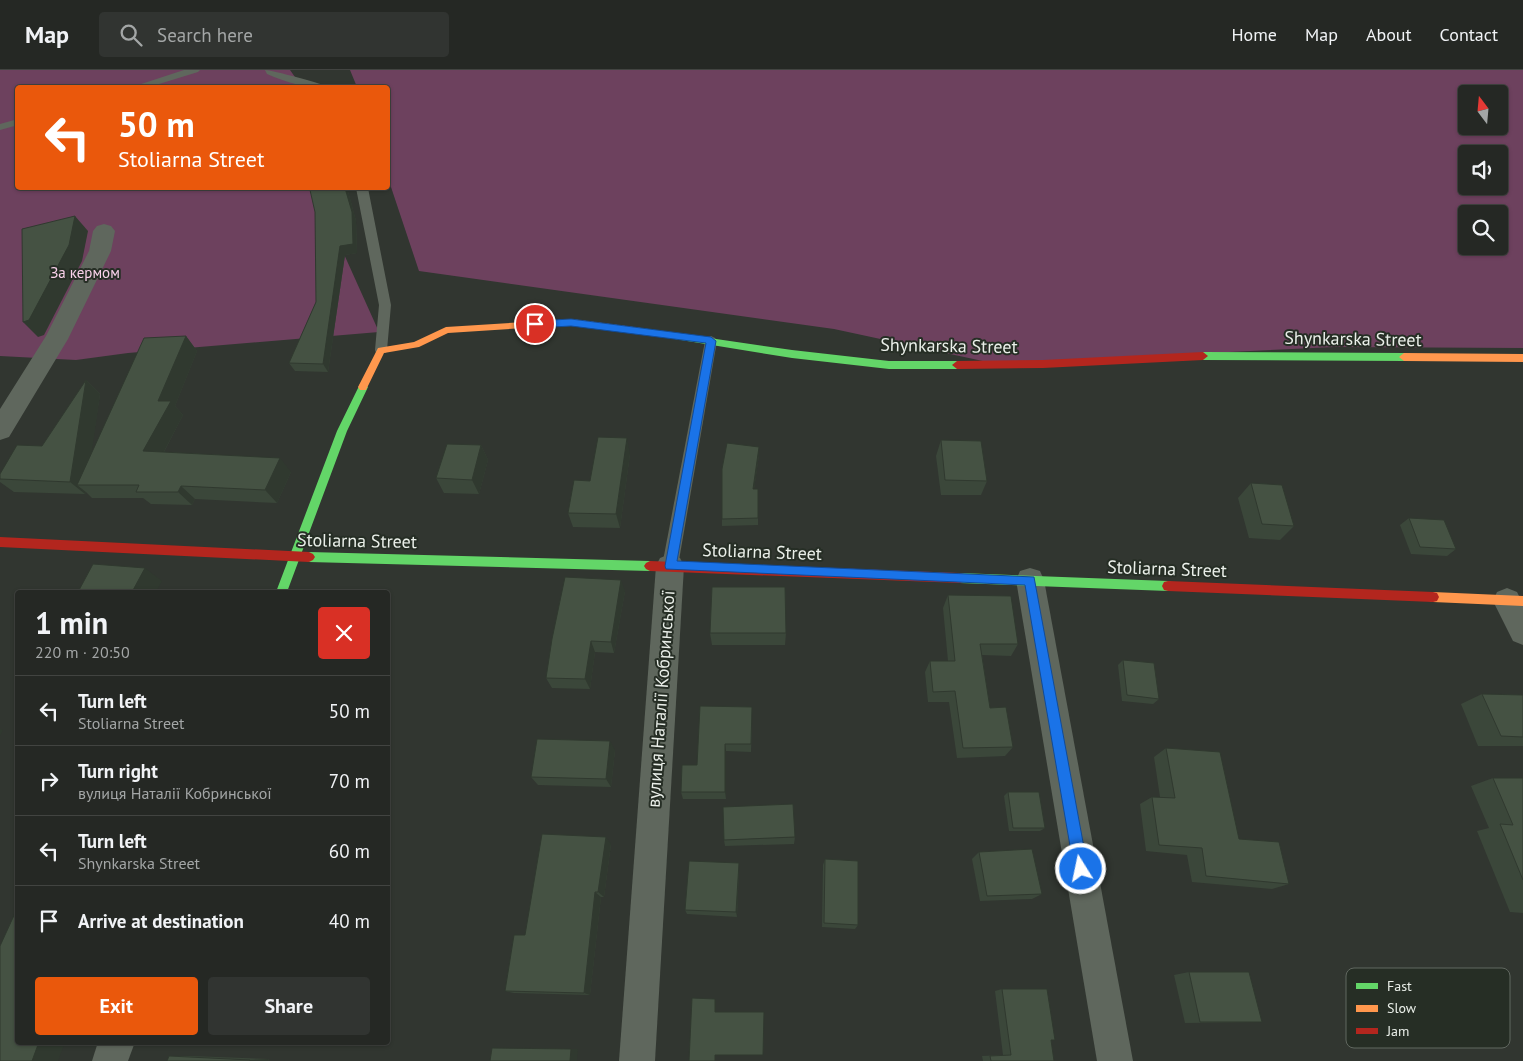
<!DOCTYPE html>
<meta charset="utf-8">
<style>
body{margin:0;font-family:"PT Sans",sans-serif;background:#313431;color:#f1f3f6;height:100vh;display:flex;flex-direction:column;font-size:19px;white-space:nowrap}
*{box-sizing:border-box;margin:0}
p{font-size:16px;color:#a3a6a6}
.icon{flex:none;width:28px;height:28px;fill:none;stroke:currentColor;stroke-width:2;stroke-linecap:round;stroke-linejoin:round}
.map{position:relative;flex:1;overflow:hidden}
.side{position:absolute;left:15px;top:520px;width:375px;height:455px;display:flex;flex-direction:column;background:#252824;border-radius:5px;box-shadow:0 1px 4px #0004,0 0 0 1px #424441}
.side>*{flex:none}
.top-card{position:absolute;left:15px;top:15px;width:375px;height:105px;border-radius:5px;box-shadow:0 1px 4px #0004,0 0 0 1px #424441;background:#ea580c;color:#fff;overflow:hidden}
.needle{width:32px;rotate:344deg}
.tools{position:absolute;left:1458px;top:15px;display:grid;gap:10px}
.tools a{display:grid;place-items:center;width:50px;height:50px;border-radius:5px;background:#252824;box-shadow:0 1px 4px #0004,0 0 0 1px #424441;font-size:25px}
.pin{position:absolute;display:grid;place-items:center;width:42px;height:42px;color:#fff;margin:-21px;border:2px solid #fff;border-radius:50%;box-shadow:0 1px 5px #0007}
.me{position:absolute;width:55px;margin:-28px;rotate:350deg;stroke-linejoin:round;filter:drop-shadow(0 0 4px #0008)}
.turn{display:flex;align-items:center;gap:18px;height:105px;padding:0 20px;font-size:22px}
.turn .icon{width:65px;height:65px;stroke-width:2.5}
.turn b{display:block;font-size:35px;line-height:42px}
.round{display:grid;place-items:center;flex:none;width:52px;height:52px;border-radius:5px;background:#313431}
.head{display:flex;align-items:center;justify-content:space-between;height:85px;padding:0 20px}
h1{font-size:30px;font-weight:700;line-height:38px}
.cta{display:flex;gap:10px;margin-top:auto;padding:10px 20px}
.cta a{flex:1;height:58px;border-radius:5px;background:#ea580c;color:#fff;font-size:20px;font-weight:700;line-height:58px;text-align:center}
.cta a+a{background:#313431;color:#f1f3f6}
ul{padding:0;list-style:none}
li{display:flex;align-items:center;gap:15px;height:70px;padding:0 20px;border-top:1px solid #424441}
li div{flex:1}
li b{display:block;font-size:19px}
li em{font-style:normal}
header{display:flex;align-items:center;gap:30px;box-sizing:border-box;height:70px;padding:0 25px;background:#252824;border-bottom:1px solid #424441}
header strong{font-size:24px}
nav{display:flex;gap:28px;margin-inline-start:auto;font-size:18px}
.search{width:350px;height:45px;background:#313431;display:flex;align-items:center;gap:12px;box-sizing:border-box;padding:0 18px;border-radius:5px;color:#a3a6a6;font-size:19px}
.map>svg:first-child{display:block}
.green{fill:#6d415e;fill-rule:evenodd}
.lines{fill:none;stroke-linecap:round;stroke-linejoin:round}
.lane{fill:#5f675d;fill-rule:evenodd}
.street{fill:#5f675d;fill-rule:evenodd}
.fast{fill:#63d668;fill-rule:evenodd}
.slow{fill:#ff974d;fill-rule:evenodd}
.jam{fill:#b3261e;fill-rule:evenodd}
.wall{fill:#3b473a}
.shaded-wall{fill:#30392f}
.building{fill:#455243;stroke:#30392f}
.route{fill:#1a73e8;stroke:#114b97}
.labels{text-anchor:middle;stroke-width:4;stroke-linejoin:round;paint-order:stroke}
.far-park-label{font-size:15px;fill:#fad2eb;stroke:#262e25}
.street-label{font-size:18px;fill:#eaefe9;stroke:#262e25}
.key{fill:#262e25;stroke:#616860;stroke-width:1}
.key-label{font-size:14px;fill:#eaefe9}
</style>
<header>
<strong>Map</strong>
<div class="search"><svg class="icon" aria-label="search" viewBox="0 0 24 24"><circle cx="10" cy="10" r="6"/><path d="M15 15l6 6"/></svg>Search here</div>
<nav><a>Home</a><a>Map</a><a>About</a><a>Contact</a></nav>
</header>
<div class="map">
<svg width="1523" height="991" viewBox="0 0 1523 991">
<rect width="100%" height="100%" fill="#313630"/>
<!-- green -->
<g class="green">
<polygon points="0,0 290,0 302,17 18,18 18,118 335,118 343,182 379,262 128,283 76,290 0,286"/>
<path d="M350,0H1523V278L1335,277L992,293L834,259L419,201L388,108V18L357,17ZM1466,24H1499V56H1466ZM1466,84H1499V116H1466ZM1466,144H1499V176H1466Z"/>
</g>
<g class="lines">
<!-- lane -->
<g class="lane">
<polygon points="184,0 200,0 198,2 146,18 129,18"/>
<path d="M265,0C271,0 325,14 330,18C306,18 288,13 267,4Z"/>
<polygon points="18,49 18,55 0,60 0,54"/>
<polygon points="356,118 368,118 391,235 387,280 386,283 376,283 375,280 379,235"/>
<polygon points="711,266 715,268 717,271 678,496 675,501 670,502 665,501 662,496 705,271 707,268"/>
</g>
<!-- street -->
<g class="street">
<polygon points="104,154 111,156 115,161 111,181 68,269 9,367 0,370 0,339 46,266 89,181 93,161 97,156"/>
<polygon points="670,484 680,488 684,496 655,991 619,991 656,496 660,488"/>
<polygon points="1030,498 1040,501 1044,510 1133,991 1097,991 1016,510 1020,501"/>
<polygon points="1507,518 1517,522 1523,534 1523,575 1513,571 1493,531 1497,522"/>
<polygon points="98,972 135,972 128,991 92,991"/>
</g>
<!-- fast -->
<g class="fast">
<polygon points="641,258 792,280 889,291 957,291 962,295 957,299 889,299 792,288 638,263 638,259"/>
<polygon points="1203,282 1404,283 1409,287 1404,291 1203,290 1198,286"/>
<polygon points="363,313 368,317 347,361 287,522 276,522 337,361 360,314"/>
<polygon points="309,482 650,491 654,493 656,496 654,499 650,501 309,492 305,490 303,487 305,484"/>
<polygon points="960,503 1168,511 1172,512 1174,516 1172,520 1168,521 960,513 956,512 954,508 956,504"/>
</g>
<!-- slow -->
<g class="slow">
<polygon points="571,249 641,258 646,261 641,264 571,255 448,263 419,277 384,283 366,320 360,320 358,317 378,278 414,272 446,257"/>
<polygon points="1404,283 1523,284 1523,292 1404,291 1399,287"/>
<polygon points="1433,522 1523,526 1523,536 1433,532 1429,531 1427,527 1429,523"/>
</g>
<!-- jam -->
<g class="jam">
<polygon points="1203,282 1208,286 1203,290 1043,298 957,299 952,295 957,291 1043,290"/>
<polygon points="0,467 309,482 313,484 315,487 313,490 309,492 0,477"/>
<polygon points="650,491 960,503 964,504 966,508 964,512 960,513 650,501 646,499 644,496 646,493"/>
<polygon points="1168,511 1433,522 1437,523 1439,527 1437,531 1433,532 1168,521 1164,520 1162,516 1164,512"/>
</g>
</g>
<!-- wall -->
<g class="wall">
<polygon points="323,118 346,118 348,121 356,151 357,183 345,185 328,302 295,301 289,293 316,232"/>
<polygon points="186,266 197,281 175,336 183,345 164,382 291,402 277,433 195,429 192,435 151,434 143,428 92,428 86,422 85,424 14,422 0,412 0,404 42,376 86,310 100,324 91,383"/>
<polygon points="941,370 987,411 981,425 941,425 936,386"/>
<polygon points="481,375 488,390 479,424 444,423 436,408"/>
<polygon points="630,384 620,458 573,457 568,443 590,411"/>
<polygon points="759,385 754,419 758,419 758,455 722,456 722,449"/>
<polygon points="1251,413 1294,456 1280,470 1249,468 1238,428"/>
<polygon points="1409,448 1456,479 1447,486 1411,484 1400,455"/>
<polygon points="625,521 614,583 595,582 590,619 552,618 546,608"/>
<polygon points="948,525 1018,574 1011,586 982,585 990,638 1013,677 1005,686 957,688 949,632 928,632 925,602 930,591 948,591 943,538"/>
<polygon points="710,563 786,563 785,575 712,575"/>
<polygon points="1123,590 1159,629 1153,634 1122,631 1118,595"/>
<polygon points="1482,624 1523,625 1523,676 1478,676 1461,634"/>
<polygon points="752,646 751,682 726,681 726,729 683,729 681,722 697,695"/>
<polygon points="1166,678 1239,769 1289,814 1272,819 1192,812 1187,785 1146,781 1140,734 1152,727 1160,727 1154,687"/>
<polygon points="615,680 611,717 538,715 531,707"/>
<polygon points="1493,708 1523,708 1523,843 1510,842 1477,761 1489,758 1471,716"/>
<polygon points="1008,722 1045,758 1040,761 1009,761 1004,726"/>
<polygon points="795,767 794,774 725,776 724,770"/>
<polygon points="611,774 604,827 601,827 590,925 514,923 505,921 525,865"/>
<polygon points="979,782 1042,824 1032,829 980,831 972,789"/>
<polygon points="825,789 858,855 855,859 822,857 823,795"/>
<polygon points="739,799 737,847 687,844 685,840"/>
<polygon points="1189,902 1262,952 1185,953 1174,905"/>
<polygon points="1002,919 1051,970 1054,991 983,991 982,986 1003,985 995,921"/>
<polygon points="169,986 190,986 269,989 268,991 167,991"/>
</g>
<!-- shaded-wall -->
<g class="shaded-wall">
<polygon points="345,118 346,118 348,121 356,151 357,183 345,185 328,302 323,294"/>
<polygon points="75,146 88,161 82,191 44,265 38,267 23,252"/>
<polygon points="186,266 197,281 175,336 183,345 157,395 143,381 158,331"/>
<polygon points="86,310 100,324 87,415 77,415 86,422 85,424 70,412"/>
<polygon points="627,368 630,384 620,458 616,444"/>
<polygon points="481,375 488,390 479,424 472,410"/>
<polygon points="759,377 759,385 753,427 753,419"/>
<polygon points="280,388 291,402 277,433 265,420"/>
<polygon points="181,416 195,429 192,435 178,422"/>
<polygon points="145,498 162,511 156,522 132,522"/>
<polygon points="621,510 625,521 614,583 611,572"/>
<polygon points="591,571 595,582 590,619 585,609"/>
<polygon points="0,659 3,660 0,666"/>
<polygon points="610,671 615,680 611,717 606,709"/>
<polygon points="725,674 726,681 726,729 725,722"/>
<polygon points="606,767 611,774 604,827 598,822"/>
<polygon points="739,793 739,799 737,847 736,842"/>
<polygon points="595,822 601,827 590,925 584,923"/>
<polygon points="388,857 390,858 388,867"/>
<polygon points="715,929 716,930 716,943 715,942"/>
<polygon points="39,972 65,972 58,991 32,991"/>
<polygon points="571,979 578,979 577,991 570,991"/>
<polygon points="269,989 268,991 250,991 250,990"/>
</g>
<!-- building -->
<g class="building">
<polygon points="323,118 345,118 352,142 353,174 340,176 323,294 289,293 316,232 315,142 310,120"/>
<polygon points="75,146 69,175 29,250 23,252 22,159"/>
<polygon points="186,266 158,331 171,331 143,381 280,388 265,420 181,416 178,422 136,422 139,415 77,415 144,268"/>
<polygon points="86,310 70,412 0,409 0,404 17,375 42,376"/>
<polygon points="598,367 627,368 616,444 568,443 574,410 590,411"/>
<polygon points="941,370 981,371 987,411 945,410"/>
<polygon points="727,373 759,377 753,419 758,419 758,448 722,449 722,399"/>
<polygon points="447,374 481,375 472,410 436,408"/>
<polygon points="1251,413 1282,415 1294,456 1262,454"/>
<polygon points="1409,448 1444,450 1456,479 1420,477"/>
<polygon points="93,494 145,498 132,522 78,522"/>
<polygon points="565,507 621,510 611,572 591,571 585,609 546,608 552,569"/>
<polygon points="712,517 785,517 786,563 710,563"/>
<polygon points="948,525 1011,526 1018,574 980,574 990,638 1006,637 1013,677 963,678 955,621 933,622 930,591 955,591"/>
<polygon points="1123,590 1154,593 1159,629 1127,625"/>
<polygon points="1482,624 1523,625 1523,667 1501,666"/>
<polygon points="700,636 752,637 751,674 725,674 725,722 681,722 682,695 697,695"/>
<polygon points="537,669 610,671 606,709 531,707"/>
<polygon points="1166,678 1220,682 1239,769 1279,772 1289,814 1206,806 1202,778 1159,775 1152,727 1175,728"/>
<polygon points="1493,708 1523,708 1523,810 1500,754 1513,755"/>
<polygon points="1008,722 1039,722 1045,758 1013,758"/>
<polygon points="793,734 795,767 724,770 723,737"/>
<polygon points="542,764 606,767 598,822 595,822 584,923 505,921 514,865 525,865"/>
<polygon points="1032,779 1042,824 987,826 979,782"/>
<polygon points="825,789 858,791 858,855 824,853"/>
<polygon points="689,791 739,793 736,842 685,840"/>
<polygon points="16,841 18,841 18,972 39,972 32,991 0,991 0,876"/>
<polygon points="1189,902 1249,902 1262,952 1200,952"/>
<polygon points="1002,919 1047,919 1055,970 1051,970 1054,991 991,991 990,986 1011,985"/>
<polygon points="692,928 715,929 715,942 764,942 763,985 715,985 715,991 689,991"/>
<polygon points="492,978 571,979 570,991 490,991"/>
<polygon points="169,986 250,990 250,991 167,991"/>
</g>
<!-- route -->
<polygon class="route" points="571,249 711,267 716,271 677,491 1034,507 1088,799 1086,804 1081,806 1076,804 1074,799 1025,515 666,499 665,496 706,273 571,256 535,258 530,254 535,251"/>
<g class="labels">
<!-- far-park labels -->
<g class="far-park-label">
<text x="85" y="208">За кермом</text>
</g>
<!-- street labels -->
<g class="street-label">
<text transform="translate(1353 269) rotate(1)" y="6">Shynkarska Street</text>
<text transform="translate(949 276) rotate(1)" y="6">Shynkarska Street</text>
<text transform="translate(357 471) rotate(1)" y="6">Stoliarna Street</text>
<text transform="translate(762 482) rotate(2)" y="6">Stoliarna Street</text>
<text transform="translate(1167 499) rotate(2)" y="6">Stoliarna Street</text>
<text transform="translate(661 629) rotate(-86)" y="6">вулиця Наталії Кобринської</text>
</g>
</g>
<!-- legend -->
<rect x="1346" y="898" width="164" height="80" rx="8" class="key"/>
<rect x="1356" y="913" width="22" height="6" fill="#63d668"/>
<rect x="1356" y="935" width="22" height="7" fill="#ff974d"/>
<rect x="1356" y="958" width="22" height="6" fill="#b3261e"/>
<g class="key-label">
<text x="1387" y="921">Fast</text>
<text x="1387" y="943">Slow</text>
<text x="1387" y="966">Jam</text>
</g>
</svg>
<div class="tools">
<a><svg class="needle" viewBox="-14 -14 28 28"><path d="M0-13l5 13h-10z" fill="#e53935"/><path d="M0 13l5-13h-10z" fill="#a3a6a6"/></svg></a>
<a><svg class="icon" aria-label="sound" viewBox="0 0 24 24"><path d="M4 9h4l5-4v14l-5-4H4zM17 9q2 3 0 6"/></svg></a>
<a><svg class="icon" aria-label="search" viewBox="0 0 24 24"><circle cx="10" cy="10" r="6"/><path d="M15 15l6 6"/></svg></a>
</div>
<div class="pin" style="left:535px;top:254px;background:#d93025"><svg class="icon" aria-label="arrive" viewBox="0 0 24 24"><path d="M6 21V4h12l-3 4 3 4H6"/></svg></div>
<svg class="me" style="left:1081px;top:799px" viewBox="-20 -20 40 40"><circle r="17" fill="#1a73e8" stroke="#fff" stroke-width="3"/><path d="M0-11L8 9 0 5-8 9z" fill="#fff"/></svg>
<div class="top-card">
<div class="turn"><svg class="icon" aria-label="left" viewBox="0 0 24 24"><path d="M17 20v-9H6M10 6l-5 5 5 5"/></svg><div><b>50 m</b>Stoliarna Street</div></div>
</div>
<section class="side">
<div class="head"><div><h1>1 min</h1><p>220 m · 20:50</p></div><a class="round" style="background:#d93025;color:#fff"><svg class="icon" aria-label="close" viewBox="0 0 24 24"><path d="M6 6l12 12M18 6L6 18"/></svg></a></div>
<ul>
<li><svg class="icon" aria-label="left" viewBox="0 0 24 24"><path d="M17 20v-9H6M10 6l-5 5 5 5"/></svg><div><b>Turn left</b><p>Stoliarna Street</p></div><em>50 m</em></li>
<li><svg class="icon" aria-label="right" viewBox="0 0 24 24"><path d="M7 20v-9h11M14 6l5 5-5 5"/></svg><div><b>Turn right</b><p>вулиця Наталії Кобринської</p></div><em>70 m</em></li>
<li><svg class="icon" aria-label="left" viewBox="0 0 24 24"><path d="M17 20v-9H6M10 6l-5 5 5 5"/></svg><div><b>Turn left</b><p>Shynkarska Street</p></div><em>60 m</em></li>
<li><svg class="icon" aria-label="arrive" viewBox="0 0 24 24"><path d="M6 21V4h12l-3 4 3 4H6"/></svg><div><b>Arrive at destination</b></div><em>40 m</em></li>
</ul>
<div class="cta"><a>Exit</a><a>Share</a></div>
</section>
</div>
